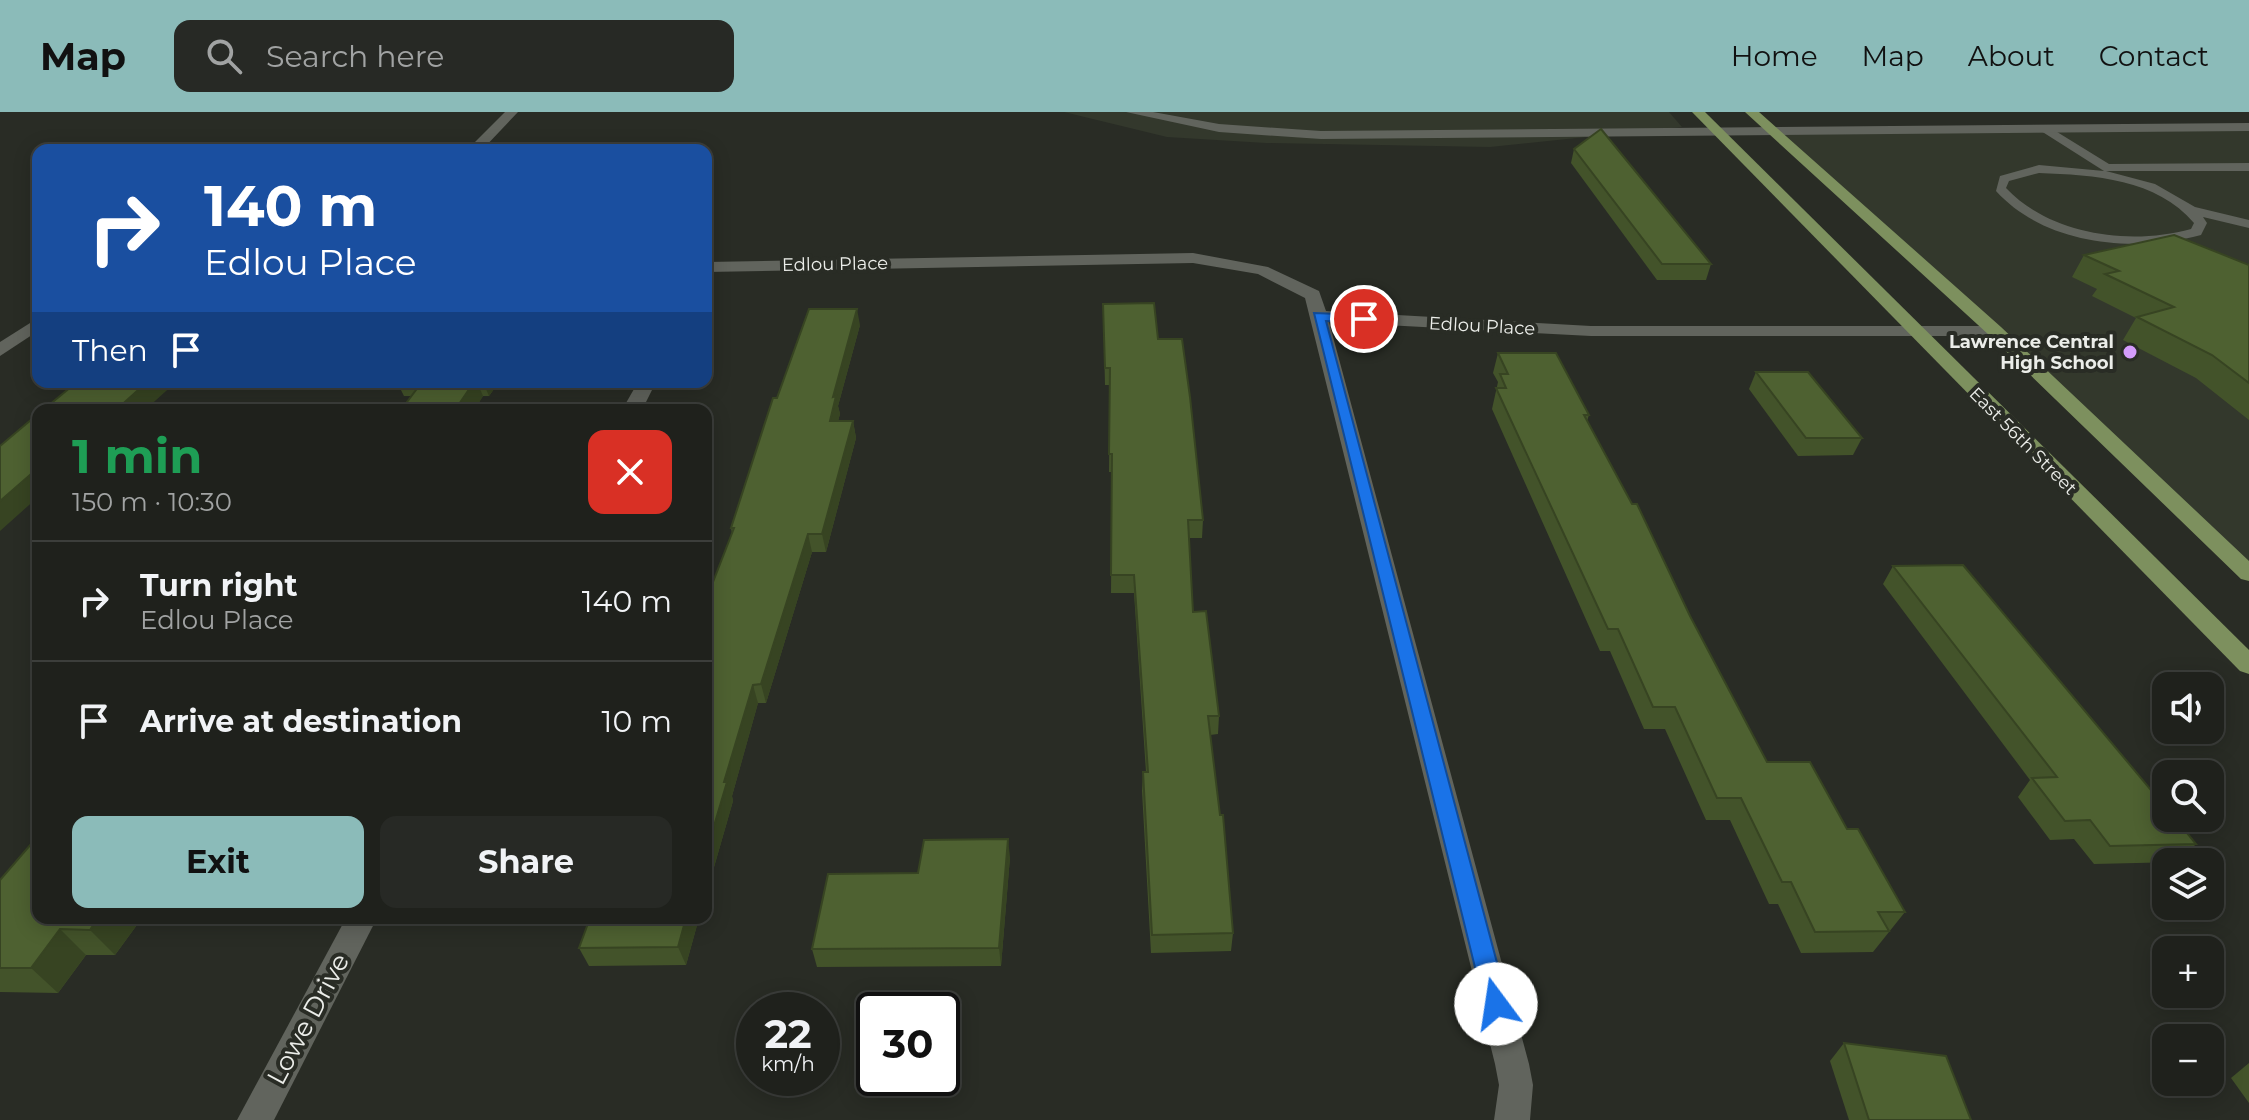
<!DOCTYPE html>
<meta charset="utf-8">
<style>
body{margin:0;font-family:Montserrat,sans-serif;background:#272925;color:#f1f3f6;height:100vh;display:flex;flex-direction:column;font-size:30px;white-space:nowrap}
*{box-sizing:border-box;margin:0}
p{font-size:26px;color:#a1a3a3}
.icon{flex:none;width:44px;height:44px;fill:none;stroke:currentColor;stroke-width:2;stroke-linecap:round;stroke-linejoin:round}
.map{position:relative;flex:1;overflow:hidden}
.panel{position:absolute;left:32px;top:292px;width:680px;height:520px;display:flex;flex-direction:column;background:#1f211c;border-radius:16px;box-shadow:0 4px 20px #0003,0 0 0 2px #3c3e3b}
.panel>*{flex:none}
.guide{position:absolute;left:32px;top:32px;width:680px;height:244px;border-radius:16px;box-shadow:0 4px 20px #0003,0 0 0 2px #3c3e3b;background:#1a4fa0;color:#fff;overflow:hidden}
.fabs{position:absolute;left:2152px;top:560px;display:grid;gap:16px}
.fabs a{display:grid;place-items:center;width:72px;height:72px;border-radius:16px;background:#1f211c;box-shadow:0 4px 20px #0003,0 0 0 2px #3c3e3b;font-size:40px}
.speed{position:absolute;left:736px;top:880px;display:flex;gap:16px;font-size:40px;font-weight:700;text-align:center}
.speed>*{display:grid;place-content:center;width:104px;height:104px;border-radius:50%;background:#1f211c;box-shadow:0 4px 20px #0003,0 0 0 2px #3c3e3b;line-height:1}
.speed small{font-size:20px;font-weight:400}
.speed .limit{border:4px solid #111;border-radius:12px;background:#fff;color:#111}
.pin{position:absolute;display:grid;place-items:center;width:68px;height:68px;color:#fff;margin:-34px;border:4px solid #fff;border-radius:50%;box-shadow:0 2px 8px #0007}
.me{position:absolute;width:88px;margin:-44px;rotate:346deg;stroke-linejoin:round;filter:drop-shadow(0 0 6px #0008)}
.turn{display:flex;align-items:center;gap:28px;height:168px;padding:0 40px;font-size:36px}
.turn .icon{width:104px;height:104px;stroke-width:2.5}
.turn b{display:block;font-size:56px;line-height:68px}
.then{display:flex;align-items:center;height:76px;padding:0 40px;background:#0003;gap:16px;font-size:30px}
.round{display:grid;place-items:center;flex:none;width:84px;height:84px;border-radius:16px;background:#272925}
.headline{display:flex;align-items:center;justify-content:space-between;height:136px;padding:0 40px}
h1{font-size:48px;font-weight:700;line-height:60px;color:#1e9e55}
.action{display:flex;gap:16px;margin-top:auto;padding:16px 40px}
.action a{flex:1;height:92px;border-radius:16px;background:#8bbbb9;color:#111;font-size:32px;font-weight:700;line-height:92px;text-align:center}
.action a+a{background:#272925;color:#f1f3f6}
ul{padding:0;list-style:none}
li{display:flex;align-items:center;gap:24px;height:120px;padding:0 40px;border-top:2px solid #3c3e3b}
li div{flex:1}
li b{display:block;font-size:30px}
li em{font-style:normal}
header{display:flex;align-items:center;gap:48px;box-sizing:border-box;height:112px;padding:0 40px;background:#8bbbb9;color:#111}
header strong{font-size:38px}
nav{display:flex;gap:44px;margin-inline-start:auto;font-size:28px}
.search{width:560px;height:72px;background:#272925;display:flex;align-items:center;gap:20px;box-sizing:border-box;padding:0 28px;border-radius:16px;color:#a1a3a3;font-size:30px}
.map>svg:first-child{display:block}
.built{fill:#33382c}
.lines{fill:none;stroke-linecap:round;stroke-linejoin:round}
.lane{fill:#61645d;fill-rule:evenodd}
.street{fill:#61645d;fill-rule:evenodd}
.primary{fill:#7d905e;fill-rule:evenodd}
.wall{fill:#43532a}
.shaded-wall{fill:#374422}
.building{fill:#4e6131;stroke:#374422;stroke-width:2}
.route{fill:#1a73e8;stroke:#114b97;stroke-width:2}
.poi-dot{fill:#d49cfb;stroke:#292c25;stroke-width:3}
.labels{text-anchor:middle;stroke-width:8;stroke-linejoin:round;paint-order:stroke}
.far-street-label{font-size:18px;fill:#ebede9;stroke:#292c25}
.far-poi-label{font-size:18px;font-weight:bold;fill:#ebede9;stroke:#292c25;text-anchor:end}
.near-street-label{font-size:26px;fill:#ebede9;stroke:#292c25}
</style>
<header>
<strong>Map</strong>
<div class="search"><svg class="icon" aria-label="search" viewBox="0 0 24 24"><circle cx="10" cy="10" r="6"/><path d="M15 15l6 6"/></svg>Search here</div>
<nav><a>Home</a><a>Map</a><a>About</a><a>Contact</a></nav>
</header>
<div class="map">
<svg width="2249" height="1008" viewBox="0 0 2249 1008">
<rect width="100%" height="100%" fill="#292c25"/>
<!-- built -->
<g class="built">
<polygon points="1064,0 1669,0 1682,15 1490,35 1266,31 1167,25"/>
<polygon points="2249,15 2249,460 1773,20"/>
</g>
<g class="lines">
<!-- lane -->
<path class="lane" d="M2041,15H2049L2109,52L2249,51V59H2106L2155,72L2195,95L2249,108V116L2203,105L2207,111L2201,123C2133,141 2045,133 1996,79L2000,64L2039,53L2104,59L2041,19ZM2039,61C2094,63 2157,67 2194,111L2191,117C2130,134 2050,123 2006,76L2009,69Z"/>
<!-- street -->
<g class="street">
<polygon points="505,0 518,0 482,38 467,38"/>
<polygon points="1126,0 1153,0 1219,12 1321,19 2249,11 2249,19 1321,27 1219,20"/>
<polygon points="1193,141 1268,155 1319,179 1326,199 1591,214 1995,214 2004,219 1995,224 1591,224 1329,210 1529,952 1533,973 1530,1008 1494,1008 1499,973 1495,952 1305,186 1258,162 1193,151 706,160 706,150"/>
<polygon points="38,206 38,219 0,244 0,230"/>
<polygon points="638,270 656,270 642,298 622,298"/>
<polygon points="346,806 377,806 274,1008 237,1008"/>
</g>
<!-- primary -->
<g class="primary">
<polygon points="1692,0 1705,0 2249,538 2249,562 2240,559"/>
<polygon points="1745,0 1759,0 2001,215 2249,449 2249,469 2241,467 1989,223"/>
</g>
</g>
<!-- wall -->
<g class="wall">
<polygon points="1574,37 1711,152 1706,168 1657,168 1571,51"/>
<polygon points="2084,143 2249,153 2249,308 2196,266 2123,228 2136,206 2092,184 2097,177 2072,165"/>
<polygon points="1103,192 1158,227 1203,408 1202,426 1189,426 1193,500 1219,604 1218,622 1210,623 1233,821 1231,839 1151,841 1142,679 1143,660 1146,660 1134,481 1111,481 1112,360 1109,360 1110,273 1105,273"/>
<polygon points="860,213 838,294 840,302 838,309 853,309 856,326 826,440 812,440 766,591 758,591 732,684 733,689 706,783 732,421 731,416 777,286"/>
<polygon points="1498,241 1589,303 1587,309 1767,650 1847,717 1905,800 1873,840 1801,841 1778,792 1769,792 1730,708 1706,708 1665,617 1644,617 1610,539 1600,539 1492,297 1498,270 1493,261"/>
<polygon points="1756,260 1862,326 1853,343 1798,344 1749,277"/>
<polygon points="397,270 499,270 489,284 483,284 474,298 401,298 412,284 404,284"/>
<polygon points="1893,454 2196,732 2179,750 2094,752 2074,727 2050,728 2018,685 2030,668 1883,472"/>
<polygon points="1010,745 1001,854 817,855 812,837 918,761"/>
<polygon points="0,768 38,806 142,806 115,843 86,843 58,881 0,880"/>
<polygon points="699,806 686,853 589,854 579,836"/>
<polygon points="1844,931 1971,1008 1849,1008 1830,949"/>
<polygon points="2249,951 2249,991 2231,966"/>
</g>
<!-- shaded-wall -->
<g class="shaded-wall">
<polygon points="857,197 860,213 838,294 840,302 833,327 830,309 833,285"/>
<polygon points="147,270 176,270 145,298 116,298"/>
<polygon points="474,270 477,270 483,284 474,298 455,298"/>
<polygon points="483,270 499,270 489,284"/>
<polygon points="853,309 856,326 826,440 822,422"/>
<polygon points="38,356 38,385 0,419 0,389"/>
<polygon points="808,422 812,440 766,591 761,572"/>
<polygon points="753,573 758,591 732,684 733,689 706,783 706,741 724,670"/>
<polygon points="1008,727 1010,745 1001,854 999,836"/>
<polygon points="98,806 142,806 115,843 90,818"/>
<polygon points="686,806 699,806 686,853 678,835"/>
<polygon points="60,817 86,843 58,881 31,856"/>
</g>
<!-- building -->
<g class="building">
<polygon points="1601,17 1711,152 1662,152 1574,37"/>
<polygon points="2174,123 2249,153 2249,271 2212,243 2137,205 2174,195 2105,162 2119,159 2084,143"/>
<polygon points="1154,191 1158,227 1182,227 1190,285 1203,408 1188,408 1193,500 1206,499 1219,604 1208,604 1220,703 1223,703 1233,821 1152,823 1143,660 1148,660 1134,463 1111,463 1112,342 1109,342 1110,256 1105,256 1103,192"/>
<polygon points="809,197 857,197 833,285 836,284 830,309 853,309 822,422 808,422 761,572 753,573 724,670 727,670 706,741 706,488 734,416 731,416 773,286 777,286"/>
<polygon points="1498,241 1556,241 1589,303 1584,303 1632,392 1637,392 1690,504 1767,650 1810,650 1847,717 1858,717 1905,800 1878,800 1889,819 1815,820 1791,770 1782,770 1741,686 1717,686 1675,595 1653,595 1618,517 1608,517 1496,276 1506,276 1500,262 1508,262"/>
<polygon points="1756,260 1808,260 1862,326 1806,326"/>
<polygon points="77,270 147,270 116,298 43,298"/>
<polygon points="422,270 474,270 455,298 401,298"/>
<polygon points="38,302 38,356 0,389 0,334"/>
<polygon points="1963,453 2166,696 2166,706 2175,706 2196,732 2110,734 2090,708 2065,709 2032,666 2057,665 1893,454"/>
<polygon points="38,724 38,806 98,806 90,818 60,817 31,856 0,856 0,768"/>
<polygon points="1008,727 999,836 812,837 828,762 918,761 924,728"/>
<polygon points="590,806 686,806 678,835 579,836"/>
<polygon points="1844,931 1946,944 1971,1008 1869,1008"/>
</g>
<!-- route -->
<polygon class="route" points="1314,201 1364,203 1370,207 1364,211 1326,209 1508,892 1505,900 1496,903 1487,900 1484,892"/>
<!-- markers -->
<circle class="poi-dot" cx="2130" cy="240" r="8"/>
<g class="labels">
<!-- far-street labels -->
<g class="far-street-label">
<text transform="translate(835 152) rotate(-1)" y="6">Edlou Place</text>
<text transform="translate(1482 214) rotate(3)" y="6">Edlou Place</text>
<text transform="translate(2023 329) rotate(45)" y="6">East 56th Street</text>
</g>
<!-- far-poi labels -->
<g class="far-poi-label">
<text x="2114" y="236">Lawrence Central<tspan x="2114" dy="21">High School</tspan></text>
</g>
<!-- near-street labels -->
<g class="near-street-label">
<text transform="translate(308 907) rotate(-62)" y="9">Lowe Drive</text>
</g>
</g>
</svg>
<div class="fabs">
<a><svg class="icon" aria-label="sound" viewBox="0 0 24 24"><path d="M4 9h4l5-4v14l-5-4H4zM17 9q2 3 0 6"/></svg></a>
<a><svg class="icon" aria-label="search" viewBox="0 0 24 24"><circle cx="10" cy="10" r="6"/><path d="M15 15l6 6"/></svg></a>
<a><svg class="icon" aria-label="layers" viewBox="0 0 24 24"><path d="M12 4l9 5-9 5-9-5zM3 14l9 5 9-5"/></svg></a>
<a>+</a>
<a>−</a>
</div>
<div class="speed"><div>22<small>km/h</small></div><div class="limit">30</div></div>
<div class="pin" style="left:1364px;top:207px;background:#d93025"><svg class="icon" aria-label="arrive" viewBox="0 0 24 24"><path d="M6 21V4h12l-3 4 3 4H6"/></svg></div>
<svg class="me" style="left:1496px;top:892px" viewBox="-20 -20 40 40"><circle r="19" fill="#fff"/><path d="M0-13L10 11 0 6-10 11z" fill="#1a73e8"/></svg>
<div class="guide">
<div class="turn"><svg class="icon" aria-label="right" viewBox="0 0 24 24"><path d="M7 20v-9h11M14 6l5 5-5 5"/></svg><div><b>140 m</b>Edlou Place</div></div>
<div class="then">Then<svg class="icon" aria-label="arrive" viewBox="0 0 24 24"><path d="M6 21V4h12l-3 4 3 4H6"/></svg></div>
</div>
<section class="panel">
<div class="headline"><div><h1>1 min</h1><p>150 m · 10:30</p></div><a class="round" style="background:#d93025;color:#fff"><svg class="icon" aria-label="close" viewBox="0 0 24 24"><path d="M6 6l12 12M18 6L6 18"/></svg></a></div>
<ul>
<li><svg class="icon" aria-label="right" viewBox="0 0 24 24"><path d="M7 20v-9h11M14 6l5 5-5 5"/></svg><div><b>Turn right</b><p>Edlou Place</p></div><em>140 m</em></li>
<li><svg class="icon" aria-label="arrive" viewBox="0 0 24 24"><path d="M6 21V4h12l-3 4 3 4H6"/></svg><div><b>Arrive at destination</b></div><em>10 m</em></li>
</ul>
<div class="action"><a>Exit</a><a>Share</a></div>
</section>
</div>
